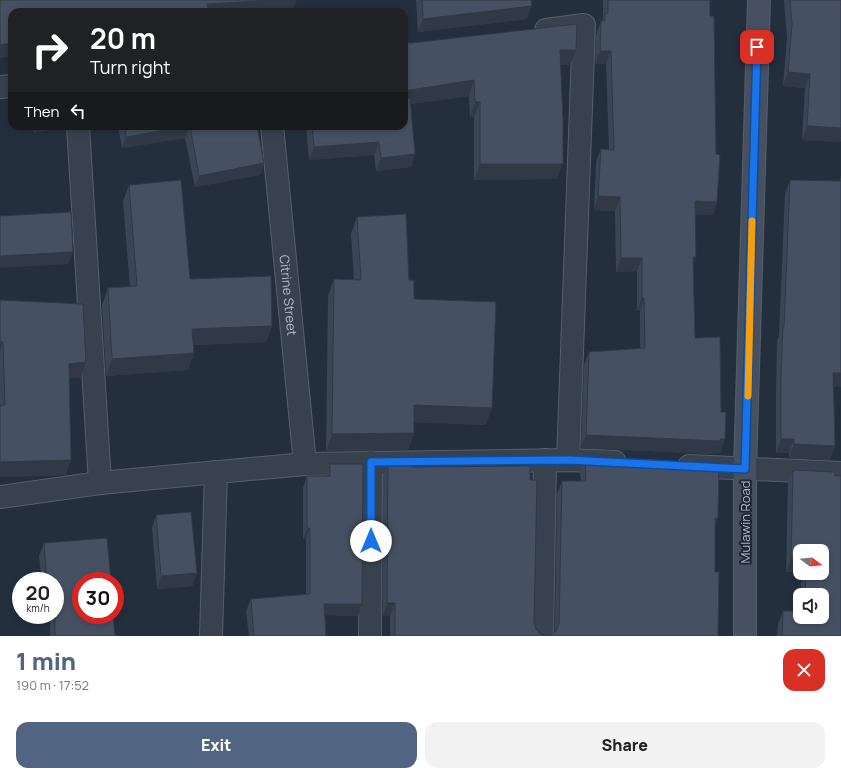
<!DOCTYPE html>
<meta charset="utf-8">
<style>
body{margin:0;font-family:Manrope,sans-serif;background:#f2f2f2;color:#222;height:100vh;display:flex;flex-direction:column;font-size:15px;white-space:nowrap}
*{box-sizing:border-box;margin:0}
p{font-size:13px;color:#767676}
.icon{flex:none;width:22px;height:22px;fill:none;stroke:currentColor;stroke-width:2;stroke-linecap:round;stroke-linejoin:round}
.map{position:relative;height:636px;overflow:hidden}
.details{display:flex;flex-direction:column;background:#fff;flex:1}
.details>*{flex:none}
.banner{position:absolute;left:8px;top:8px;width:400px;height:122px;border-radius:12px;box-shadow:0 2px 6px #0003;background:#202124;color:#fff;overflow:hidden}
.needle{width:26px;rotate:106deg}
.tools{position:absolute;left:793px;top:544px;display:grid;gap:8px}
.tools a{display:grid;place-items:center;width:36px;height:36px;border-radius:8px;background:#fff;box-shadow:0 2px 6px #0003;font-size:20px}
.speed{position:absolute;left:12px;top:572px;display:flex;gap:8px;font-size:20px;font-weight:700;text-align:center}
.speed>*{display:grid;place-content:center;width:52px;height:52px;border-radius:50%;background:#fff;box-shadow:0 2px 6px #0003;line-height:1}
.speed small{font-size:10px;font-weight:400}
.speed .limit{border:6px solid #d22;background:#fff;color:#111}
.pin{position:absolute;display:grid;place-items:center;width:34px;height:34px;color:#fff;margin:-17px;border-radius:8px;box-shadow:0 2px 6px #0006}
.me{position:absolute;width:44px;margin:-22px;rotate:0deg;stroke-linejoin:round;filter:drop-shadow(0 0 3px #0008)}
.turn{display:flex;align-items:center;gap:14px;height:84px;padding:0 16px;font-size:18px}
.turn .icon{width:52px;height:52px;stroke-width:2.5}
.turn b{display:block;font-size:28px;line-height:34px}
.then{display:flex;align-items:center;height:38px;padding:0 16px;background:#0003;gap:8px;font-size:15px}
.round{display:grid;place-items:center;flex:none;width:42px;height:42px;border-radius:12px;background:#f2f2f2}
.headline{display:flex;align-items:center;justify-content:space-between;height:68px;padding:0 16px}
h1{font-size:24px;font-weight:800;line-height:30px;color:#516482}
.button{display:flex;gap:8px;margin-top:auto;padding:8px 16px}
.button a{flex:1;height:46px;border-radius:12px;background:#516482;color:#fff;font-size:16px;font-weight:800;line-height:46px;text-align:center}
.button a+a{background:#f2f2f2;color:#222}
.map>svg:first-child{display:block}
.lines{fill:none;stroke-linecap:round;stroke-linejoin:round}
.minor-casing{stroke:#565f6c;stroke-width:24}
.secondary-casing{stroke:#565f6c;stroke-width:24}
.minor{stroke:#38414e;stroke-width:22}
.secondary{stroke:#465061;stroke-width:22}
.wall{fill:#3b4654}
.shaded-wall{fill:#303945}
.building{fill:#455162;stroke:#303945}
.route-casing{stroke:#114b97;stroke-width:10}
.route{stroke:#1a73e8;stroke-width:7}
.slow{stroke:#f59e0b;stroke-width:7}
.labels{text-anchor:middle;stroke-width:4;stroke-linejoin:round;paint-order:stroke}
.street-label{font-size:13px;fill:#b4bcc9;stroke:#1d2633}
</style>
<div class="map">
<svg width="841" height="636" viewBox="0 0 841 636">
<rect width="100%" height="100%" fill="#242f3e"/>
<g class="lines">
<!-- minor casing -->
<g class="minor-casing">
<g id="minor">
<polyline points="546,30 584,25 568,460"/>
<polyline points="0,87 12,86"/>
<polyline points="78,126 100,483"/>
<path id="s1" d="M272,126L305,464"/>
<polyline points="689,466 841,473"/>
<polyline points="0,497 100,483 305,464 568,460 615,462"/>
<polyline points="211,636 216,472"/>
<polyline points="370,636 371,462"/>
<polyline points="542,636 545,460"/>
</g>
</g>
<!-- secondary casing -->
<g class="secondary-casing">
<polyline id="secondary" points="745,636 745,469 759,0"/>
</g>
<!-- minor -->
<use href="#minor" class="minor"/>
<!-- secondary -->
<use href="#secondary" class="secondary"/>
</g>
<!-- wall -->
<g class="wall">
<polygon points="416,0 531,0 527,19 418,32"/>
<polygon points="603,0 710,0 710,16 717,202 713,215 695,214 696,257 693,263 695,338 720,453 715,453 715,454 581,448 584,365 589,352 640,349 640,311 637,311 637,271 616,272 615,211 594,210 596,162 601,149 609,149 606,64 595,64 596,35 601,21 602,21 603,19"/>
<polygon points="784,0 841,0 841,142 802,140 805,88 783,86 787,38"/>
<polygon points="405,42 411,43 576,50 570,65 560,65 557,179 474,180 474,117 470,117 469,96 411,104 415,154 411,167 376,171 374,155 309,160 306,126 404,126"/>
<polygon points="33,126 64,126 64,127 34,133"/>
<polygon points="118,126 257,126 264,163 260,175 195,187 185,138 122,148"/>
<polygon points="841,175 841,387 834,387 835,446 830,460 789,458 789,453 776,453 776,391 777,341 779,336 785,194 790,180 840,181"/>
<polygon points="129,185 190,279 272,326 266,342 193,345 194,353 188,370 106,376 102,305 108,288 130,287 123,201"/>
<polygon points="357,217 409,280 414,299 486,425 414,422 414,433 408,450 326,451 328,296 334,279 354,280 351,234"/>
<polygon points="0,300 86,362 81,377 69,378 71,460 65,475 0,477"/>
<polygon points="585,460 715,528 715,572 718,636 390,636 390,616 383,616 383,475 388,462 412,467 530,480 534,623 536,629 540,634 547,636 553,634 555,632 557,494 562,481 581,481 580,473"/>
<polygon points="330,464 362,604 358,616 325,615 326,636 249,636 246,611 251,599 306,594 306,539 303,539 303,488 307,476 326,476"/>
<polygon points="793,470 841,636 777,636 778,624 783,611 800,617 822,595 801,595 801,573 822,573 800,551 800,572 786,572 788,483"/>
<polygon points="156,515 197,573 192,586 157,589 152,528"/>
<polygon points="44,543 115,635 118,636 50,636 50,615 55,615 55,581 42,581 39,556"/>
</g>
<!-- shaded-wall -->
<g class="shaded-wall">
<polygon points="277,0 297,0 292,12 188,12 207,4"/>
<polygon points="532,6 527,19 418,32 423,19"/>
<polygon points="12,43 12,57 0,58 0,45"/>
<polygon points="560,50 576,50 570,65 554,65"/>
<polygon points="600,51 611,51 606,64 595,64"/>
<polygon points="788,72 810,74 805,88 783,86"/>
<polygon points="474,80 469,96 404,105 404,91"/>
<polygon points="475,102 480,102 474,117 470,117"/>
<polygon points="37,126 64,126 64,127 34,133"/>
<polygon points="190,126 185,138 122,148 126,137"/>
<polygon points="807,126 841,128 841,142 802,140"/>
<polygon points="379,142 374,155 309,160 314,147"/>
<polygon points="415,154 411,167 376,171 381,158"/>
<polygon points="264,163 260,175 195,187 199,176"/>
<polygon points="480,164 563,164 557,179 474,180"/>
<polygon points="598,196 620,197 615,211 594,210"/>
<polygon points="695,201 717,202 713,215 690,214"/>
<polygon points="73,252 68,264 0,268 0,256"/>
<polygon points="693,257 696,257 691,270"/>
<polygon points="621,258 642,258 637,271 616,272"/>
<polygon points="642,298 644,298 640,311 637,311"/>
<polygon points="272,326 266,342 186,345 192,329"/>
<polygon points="0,342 3,342 0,350"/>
<polygon points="194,353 188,370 106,376 112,359"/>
<polygon points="86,362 81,377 64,379 69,364"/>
<polygon points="833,373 841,373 841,387 828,387"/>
<polygon points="414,405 492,408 486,425 408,422"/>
<polygon points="414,433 408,450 326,451 332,434"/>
<polygon points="586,435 720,439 725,439 720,453 715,453 715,454 581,448"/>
<polygon points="781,439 794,439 789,453 776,453"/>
<polygon points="794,444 835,446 830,460 789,458"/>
<polygon points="71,460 65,475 0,477 0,462"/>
<polygon points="715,518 718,518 714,531"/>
<polygon points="307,528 310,528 306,539 303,539"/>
<polygon points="791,559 800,559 800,572 786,572"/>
<polygon points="197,573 192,586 157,589 161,576"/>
<polygon points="387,603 395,603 390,616 383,616"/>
<polygon points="324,604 362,604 358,616 319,615"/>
</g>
<!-- building -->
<g class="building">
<polygon points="0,0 277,0 207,4 208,9 188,12 12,12 12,43 0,45"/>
<polygon points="422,0 531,0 532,6 423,19"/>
<polygon points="608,0 710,0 710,16 714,16 716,154 720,155 717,202 695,201 696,257 693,257 695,338 720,337 721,412 726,412 725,439 720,439 720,441 586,435 589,352 645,348 644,298 642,298 642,258 621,258 620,197 598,196 601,149 614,150 611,51 600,51 601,21 605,21 605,13 608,13"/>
<polygon points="790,0 841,0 841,128 807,126 810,74 788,72 792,24"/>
<polygon points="577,24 576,50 560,50 563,120 563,164 480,164 480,102 475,102 474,80 404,91 404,42 411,43"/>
<polygon points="410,98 415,154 381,158 379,142 314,147 312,126 404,126 404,99"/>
<polygon points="125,126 189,126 126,137"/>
<polygon points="190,126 257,126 264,163 199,176"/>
<polygon points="181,180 190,279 271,276 272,326 192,329 194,353 112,359 108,288 137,286 129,185"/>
<polygon points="790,180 841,181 841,373 833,373 835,446 794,444 794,439 781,439 781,377 783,327 784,327"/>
<polygon points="71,212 73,252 0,256 0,216"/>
<polygon points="406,214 409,280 414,280 414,299 496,302 492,408 414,405 414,433 332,434 334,279 361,280 357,217"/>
<polygon points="0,300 83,304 86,362 69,364 71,460 0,462 0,406 5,405 3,342 0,342"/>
<polygon points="585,460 719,467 718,518 715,518 715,572 719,572 718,636 395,636 395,603 387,603 388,462 412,462 412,467 530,466 530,480 537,480 534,623 536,629 540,634 547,636 553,634 557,630 559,623 562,481 586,481"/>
<polygon points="330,464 363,464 362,604 324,604 326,636 254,636 251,599 310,594 310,528 307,528 307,476 330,476"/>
<polygon points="793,470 835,472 835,476 841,476 841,636 782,636 783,611 800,611 800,617 822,617 822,595 806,595 805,573 822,573 822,551 800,551 800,559 791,559"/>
<polygon points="191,512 197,573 161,576 156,515"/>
<polygon points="107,538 111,581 81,581 81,615 113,615 115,635 118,635 118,636 55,636 55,581 47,581 44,543"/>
</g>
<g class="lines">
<!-- route casing -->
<g class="route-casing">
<polyline id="route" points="371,541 371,462 568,460 745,469 757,47"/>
</g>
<!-- route -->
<use href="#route" class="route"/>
<!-- slow -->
<polyline class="slow" points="748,396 752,221"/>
</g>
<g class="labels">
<!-- street labels -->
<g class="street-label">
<text dy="5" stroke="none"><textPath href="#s1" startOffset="170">Citrine Street</textPath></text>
<text transform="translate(745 522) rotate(-90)" y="5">Mulawin Road</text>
</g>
</g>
</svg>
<div class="tools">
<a><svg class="needle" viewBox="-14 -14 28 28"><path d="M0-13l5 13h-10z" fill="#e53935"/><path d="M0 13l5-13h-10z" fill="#767676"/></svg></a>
<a><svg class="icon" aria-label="sound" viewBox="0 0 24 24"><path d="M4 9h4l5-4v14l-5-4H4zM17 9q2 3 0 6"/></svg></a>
</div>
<div class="speed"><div>20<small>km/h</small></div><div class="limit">30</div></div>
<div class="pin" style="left:757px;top:47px;background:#d93025"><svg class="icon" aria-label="arrive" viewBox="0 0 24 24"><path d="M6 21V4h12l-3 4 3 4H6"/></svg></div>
<svg class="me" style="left:371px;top:541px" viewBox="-20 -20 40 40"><circle r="19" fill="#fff"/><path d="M0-13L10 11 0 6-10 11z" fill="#1a73e8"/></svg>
<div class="banner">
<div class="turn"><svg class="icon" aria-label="right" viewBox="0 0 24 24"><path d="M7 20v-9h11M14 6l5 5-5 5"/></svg><div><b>20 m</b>Turn right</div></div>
<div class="then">Then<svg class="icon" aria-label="left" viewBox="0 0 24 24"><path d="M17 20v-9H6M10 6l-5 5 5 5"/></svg></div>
</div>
</div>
<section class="details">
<div class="headline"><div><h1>1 min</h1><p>190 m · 17:52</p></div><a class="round" style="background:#d93025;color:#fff"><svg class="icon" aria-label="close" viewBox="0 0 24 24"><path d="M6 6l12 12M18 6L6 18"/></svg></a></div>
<div class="button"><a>Exit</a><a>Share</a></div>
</section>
